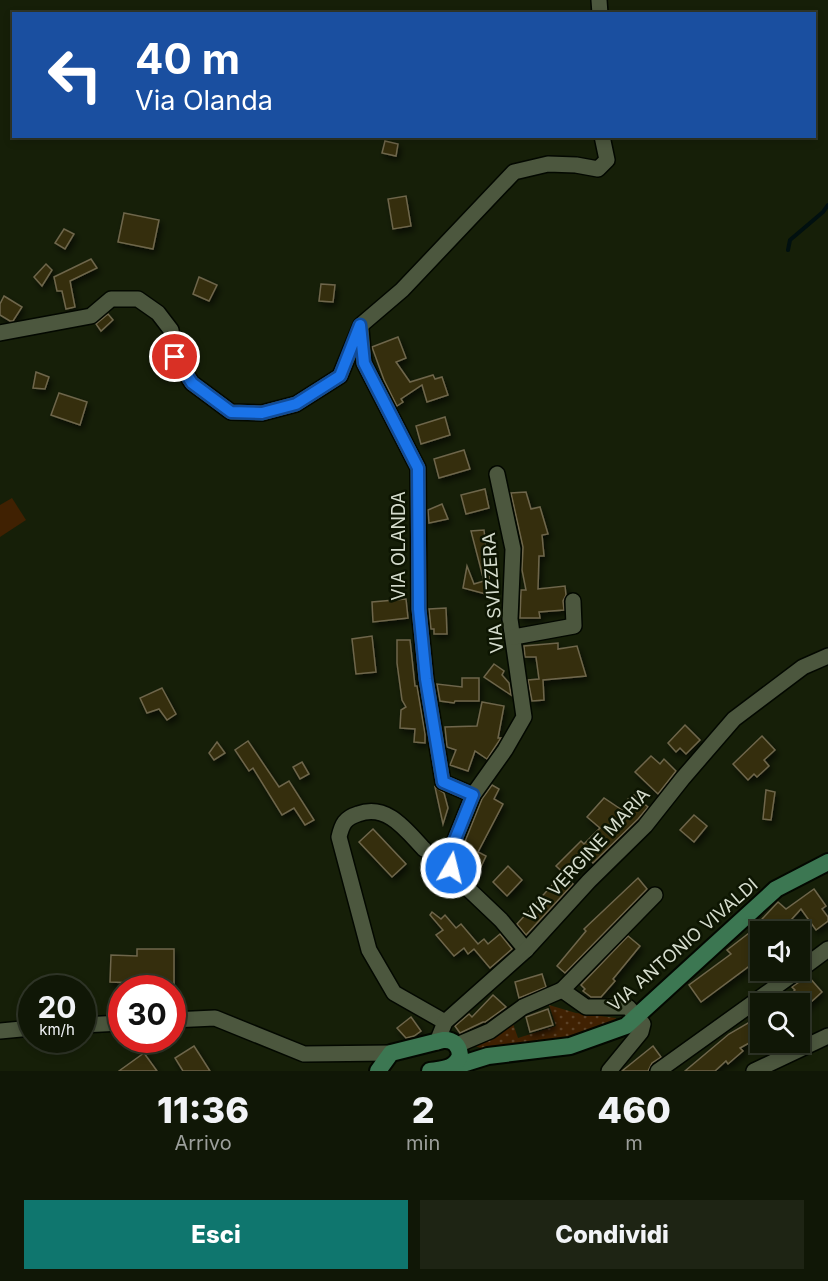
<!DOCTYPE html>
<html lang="it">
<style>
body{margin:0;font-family:Inter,sans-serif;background:#1e2414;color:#f1f3f6;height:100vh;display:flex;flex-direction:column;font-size:22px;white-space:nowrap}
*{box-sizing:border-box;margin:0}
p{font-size:20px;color:#9c9f9b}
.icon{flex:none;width:33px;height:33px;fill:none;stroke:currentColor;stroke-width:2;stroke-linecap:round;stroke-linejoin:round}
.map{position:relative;height:1071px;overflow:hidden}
.drawer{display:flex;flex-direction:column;background:#101706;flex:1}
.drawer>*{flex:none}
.banner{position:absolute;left:12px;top:12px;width:804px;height:126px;border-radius:0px;box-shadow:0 3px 9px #0003,0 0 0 2px #303628;background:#1a4fa0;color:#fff;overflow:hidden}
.tools{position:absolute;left:750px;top:921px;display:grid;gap:12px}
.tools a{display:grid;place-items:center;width:60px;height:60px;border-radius:0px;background:#101706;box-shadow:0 3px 9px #0003,0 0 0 2px #303628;font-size:30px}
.speed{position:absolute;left:18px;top:975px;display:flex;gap:12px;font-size:30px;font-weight:700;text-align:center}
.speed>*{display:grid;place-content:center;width:78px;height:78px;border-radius:50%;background:#101706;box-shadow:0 3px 9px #0003,0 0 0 2px #303628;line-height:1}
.speed small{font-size:15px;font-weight:400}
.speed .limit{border:9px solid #d22;background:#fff;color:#111}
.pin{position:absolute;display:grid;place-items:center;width:51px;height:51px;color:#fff;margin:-26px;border:3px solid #fff;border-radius:50%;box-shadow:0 2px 6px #0007}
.me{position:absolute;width:66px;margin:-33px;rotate:8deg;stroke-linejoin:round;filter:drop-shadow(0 0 4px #0008)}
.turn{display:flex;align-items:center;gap:21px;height:126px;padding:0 24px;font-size:27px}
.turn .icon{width:78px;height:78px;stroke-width:2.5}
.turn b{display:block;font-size:42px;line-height:51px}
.eta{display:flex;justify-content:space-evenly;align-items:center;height:102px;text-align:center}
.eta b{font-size:36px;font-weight:800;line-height:42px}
.primary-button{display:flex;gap:12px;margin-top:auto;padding:12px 24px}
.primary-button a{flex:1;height:69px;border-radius:0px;background:#0f766e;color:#fff;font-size:24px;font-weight:800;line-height:69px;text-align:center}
.primary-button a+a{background:#1e2414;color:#f1f3f6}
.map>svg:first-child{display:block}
.grass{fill:#402102}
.park{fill:url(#park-dots)}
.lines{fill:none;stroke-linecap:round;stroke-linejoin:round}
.stream{stroke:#011010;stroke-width:4}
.building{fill:#352d0c;stroke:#6e664b;stroke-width:1.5;filter:url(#shadow)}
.minor-casing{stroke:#030800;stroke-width:18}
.secondary-casing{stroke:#030800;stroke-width:20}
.minor{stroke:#4c573e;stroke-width:15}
.secondary{stroke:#3c7752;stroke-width:16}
.route-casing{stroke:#114b97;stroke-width:15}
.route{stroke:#1a73e8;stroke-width:10}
.labels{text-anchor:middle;stroke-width:5;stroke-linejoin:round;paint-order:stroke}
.street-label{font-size:18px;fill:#d5dccd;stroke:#0d1502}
</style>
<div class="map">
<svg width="828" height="1071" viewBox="0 0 828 1071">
<defs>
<pattern id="park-dots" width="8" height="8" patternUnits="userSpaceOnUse" patternTransform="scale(1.5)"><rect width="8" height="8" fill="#402102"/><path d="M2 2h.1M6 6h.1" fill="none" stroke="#5b4126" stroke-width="1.8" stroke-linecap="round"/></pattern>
<filter id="shadow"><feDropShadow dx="2.5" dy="4" stdDeviation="3" flood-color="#0009"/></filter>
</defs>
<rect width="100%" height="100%" fill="#161f08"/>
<!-- grass -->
<polygon class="grass" points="12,498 26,520 0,537 0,505"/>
<!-- park -->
<polygon class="park" points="549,1005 576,1013 616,1018 611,1029 569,1043 495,1053 469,1044 511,1018 518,1038 556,1026"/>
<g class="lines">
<!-- stream -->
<polyline class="stream" points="788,250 790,240 823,212 828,205"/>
</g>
<!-- building -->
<g class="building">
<polygon points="385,141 398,144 396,156 382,153"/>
<polygon points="406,196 411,226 393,229 388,199"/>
<polygon points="124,213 159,220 153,249 118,242"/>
<polygon points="64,229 74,234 65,249 55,243"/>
<polygon points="91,259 97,268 70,281 75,307 66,309 62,291 57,291 54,277"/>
<polygon points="46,264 52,270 42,286 34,277"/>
<polygon points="199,277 217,285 209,301 193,294"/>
<polygon points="321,284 335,285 333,302 319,301"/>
<polygon points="4,296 22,307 13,321 10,321 0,315 0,304"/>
<polygon points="108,314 113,320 101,331 96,324"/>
<polygon points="398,337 406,358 396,362 410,382 433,375 435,379 442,377 448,395 427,402 422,385 401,399 403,402 397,406 384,380 372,347"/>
<polygon points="36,372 49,377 45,389 33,388"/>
<polygon points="59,393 87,402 80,425 51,415"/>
<polygon points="445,417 450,435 421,444 416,426"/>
<polygon points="464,450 470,469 439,478 434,459"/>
<polygon points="485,489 489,508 466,514 461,495"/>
<polygon points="526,492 531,509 540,507 548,534 542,535 544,556 539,556 538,589 565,586 566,595 563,601 564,610 539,612 540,618 520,618 521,590 526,590 522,570 523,547 511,493"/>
<polygon points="442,504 448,519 429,523 428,510"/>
<polygon points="484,530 487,556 490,556 489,580 487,581 486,594 463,588 467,566 474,584 484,581 471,531"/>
<polygon points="406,599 408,618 373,622 372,602"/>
<polygon points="446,608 447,634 434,634 434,629 431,629 429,609"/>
<polygon points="372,636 376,672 356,674 352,639"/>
<polygon points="397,640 410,640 415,686 417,686 425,734 425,743 414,742 415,729 400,728 401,710 406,707 402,700 397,663"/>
<polygon points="558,643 558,649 577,646 586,676 543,680 544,700 532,701 528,680 539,679 536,657 525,657 524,646"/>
<polygon points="494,664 504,671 502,675 509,683 511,695 484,677"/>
<polygon points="462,678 479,678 479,701 455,701 454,703 440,701 437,684 462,687"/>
<polygon points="162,688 176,714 167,720 159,709 147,713 140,698"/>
<polygon points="482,702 504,706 498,738 501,738 487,759 475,751 468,771 450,765 456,750 447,747 445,727 477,726"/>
<polygon points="685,725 700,740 686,754 680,748 676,752 668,743"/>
<polygon points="762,736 775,750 764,760 769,766 757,777 754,774 748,780 733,764"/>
<polygon points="248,741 279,787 289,781 314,820 305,825 294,808 282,815 253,768 249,771 235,750"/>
<polygon points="217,742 225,753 214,760 209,753"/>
<polygon points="651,756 660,764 664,759 676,771 658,794 635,772"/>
<polygon points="302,762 309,774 300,779 293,767"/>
<polygon points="492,785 499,789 494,799 503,804 478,852 486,856 474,881 461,865 464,844 482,799"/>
<polygon points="435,787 444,793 448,808 443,824"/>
<polygon points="766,790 775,792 771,820 763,819"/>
<polygon points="634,795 648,807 638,819 593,863 588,858 569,878 556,866 581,841 584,844 600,828 587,817 604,798 622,810 628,799"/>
<polygon points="694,815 707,826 694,842 680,830"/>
<polygon points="373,829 406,864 392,877 359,842"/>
<polygon points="508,866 522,880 507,896 493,882"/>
<polygon points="563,873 573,884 526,935 517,924"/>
<polygon points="638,878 647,889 565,973 557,966 586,931 584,929"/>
<polygon points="814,889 826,906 822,909 828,917 828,921 816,930 801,909 780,932 760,932 760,958 701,1002 689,985 731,954 727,950 749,933 778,902 786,909"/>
<polygon points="432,912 441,919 445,915 456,928 461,924 478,944 484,939 488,944 500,934 512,949 490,968 474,949 468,954 464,948 454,956 436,935 443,930 430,915"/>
<polygon points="628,936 640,946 613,979 615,981 601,997 591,997 583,991 585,989 581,985"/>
<polygon points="137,949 174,949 174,986 137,986 137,983 110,982 111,955 137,956"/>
<polygon points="542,974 546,987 519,998 515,982"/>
<polygon points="808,976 822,992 800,1012 800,1004 779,1004 795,990 792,987"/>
<polygon points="493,995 506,1007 485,1022 483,1022 460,1033 455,1026 469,1014 472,1017"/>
<polygon points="548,1009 553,1025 530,1032 526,1017"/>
<polygon points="760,1016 760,1037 740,1048 743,1051 728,1064 726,1061 715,1071 685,1071 729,1034"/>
<polygon points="411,1017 421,1031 414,1036 406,1038 397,1028"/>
<polygon points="194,1046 210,1071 183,1071 175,1058"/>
<polygon points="653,1046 661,1057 652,1063 648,1071 622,1071"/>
<polygon points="144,1053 157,1071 119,1071"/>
</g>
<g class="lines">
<!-- minor casing -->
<g class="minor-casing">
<g id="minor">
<polyline points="599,0 600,14"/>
<polyline points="361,329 364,363 418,468 419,609 426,679 443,782 473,795"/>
<polyline points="0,333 91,316 111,299 138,299 158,313 171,330 175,357 192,383 231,412 262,413 296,404 340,376 361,325 402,290 514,172 548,164 576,165 598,169 607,160 602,136"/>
<polyline points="497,474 513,549 510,619 524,717 505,750 473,795 454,842 451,868 460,881 501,920 526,950"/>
<polyline points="514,637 574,626 573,601"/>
<path d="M424,849C406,830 387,803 358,814C345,818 342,824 339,837L369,950L394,993L445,1022"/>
<polyline points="800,970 828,949"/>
<polyline points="172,1020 215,1018 304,1054 391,1053"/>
<polyline points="82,1025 122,1023"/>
<polyline points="0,1031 32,1028"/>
<polyline points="437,1042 445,1022 526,950 589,881 645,826 683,778 734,719 803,667 828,656"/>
<polyline points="457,1045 490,1031 523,1007 562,990"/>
<polyline points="609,1071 641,1032 643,1024 628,1007 586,1007 562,990 655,895"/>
<polyline points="658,1071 799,970"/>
<polyline points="754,1071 828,1036"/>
</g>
</g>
<!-- secondary casing -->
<g class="secondary-casing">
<g id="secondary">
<polyline points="450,1068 488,1056 570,1046 626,1026 776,889 828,862"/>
<path d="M378,1071L391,1053L443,1040C453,1039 459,1045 460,1055C456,1069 443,1069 430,1071"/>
</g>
</g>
<!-- minor -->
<use href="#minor" class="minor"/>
<!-- secondary -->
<use href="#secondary" class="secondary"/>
</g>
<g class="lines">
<!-- route casing -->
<g class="route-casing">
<polyline id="route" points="175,357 192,383 231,412 262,413 296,404 340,376 360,325 364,363 418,468 419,609 426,679 443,782 473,795 454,842 451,868"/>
</g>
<!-- route -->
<use href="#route" class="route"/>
</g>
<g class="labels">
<!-- street labels -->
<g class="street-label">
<text transform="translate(399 546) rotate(-90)" y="6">VIA OLANDA</text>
<text transform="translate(493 593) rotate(-94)" y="6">VIA SVIZZERA</text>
<text transform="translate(587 855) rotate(-47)" y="6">VIA VERGINE MARIA</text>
<text transform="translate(683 945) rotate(-41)" y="6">VIA ANTONIO VIVALDI</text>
</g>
</g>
</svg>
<div class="tools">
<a><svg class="icon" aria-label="sound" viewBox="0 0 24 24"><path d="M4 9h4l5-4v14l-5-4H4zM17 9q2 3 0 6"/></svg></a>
<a><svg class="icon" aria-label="search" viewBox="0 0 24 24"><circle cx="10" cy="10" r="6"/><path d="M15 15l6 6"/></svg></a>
</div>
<div class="speed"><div>20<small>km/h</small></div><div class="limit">30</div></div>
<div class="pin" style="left:175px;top:357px;background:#d93025"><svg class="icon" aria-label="arrive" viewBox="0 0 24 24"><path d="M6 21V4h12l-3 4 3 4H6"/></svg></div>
<svg class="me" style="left:451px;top:868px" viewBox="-20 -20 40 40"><circle r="17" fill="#1a73e8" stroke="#fff" stroke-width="3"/><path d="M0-11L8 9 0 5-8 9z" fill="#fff"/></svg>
<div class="banner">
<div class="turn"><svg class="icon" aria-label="left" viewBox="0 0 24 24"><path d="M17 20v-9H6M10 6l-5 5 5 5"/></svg><div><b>40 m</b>Via Olanda</div></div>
</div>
</div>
<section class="drawer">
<div class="eta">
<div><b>11:36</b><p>Arrivo</p></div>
<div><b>2</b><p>min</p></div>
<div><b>460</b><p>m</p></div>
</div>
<div class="primary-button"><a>Esci</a><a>Condividi</a></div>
</section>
